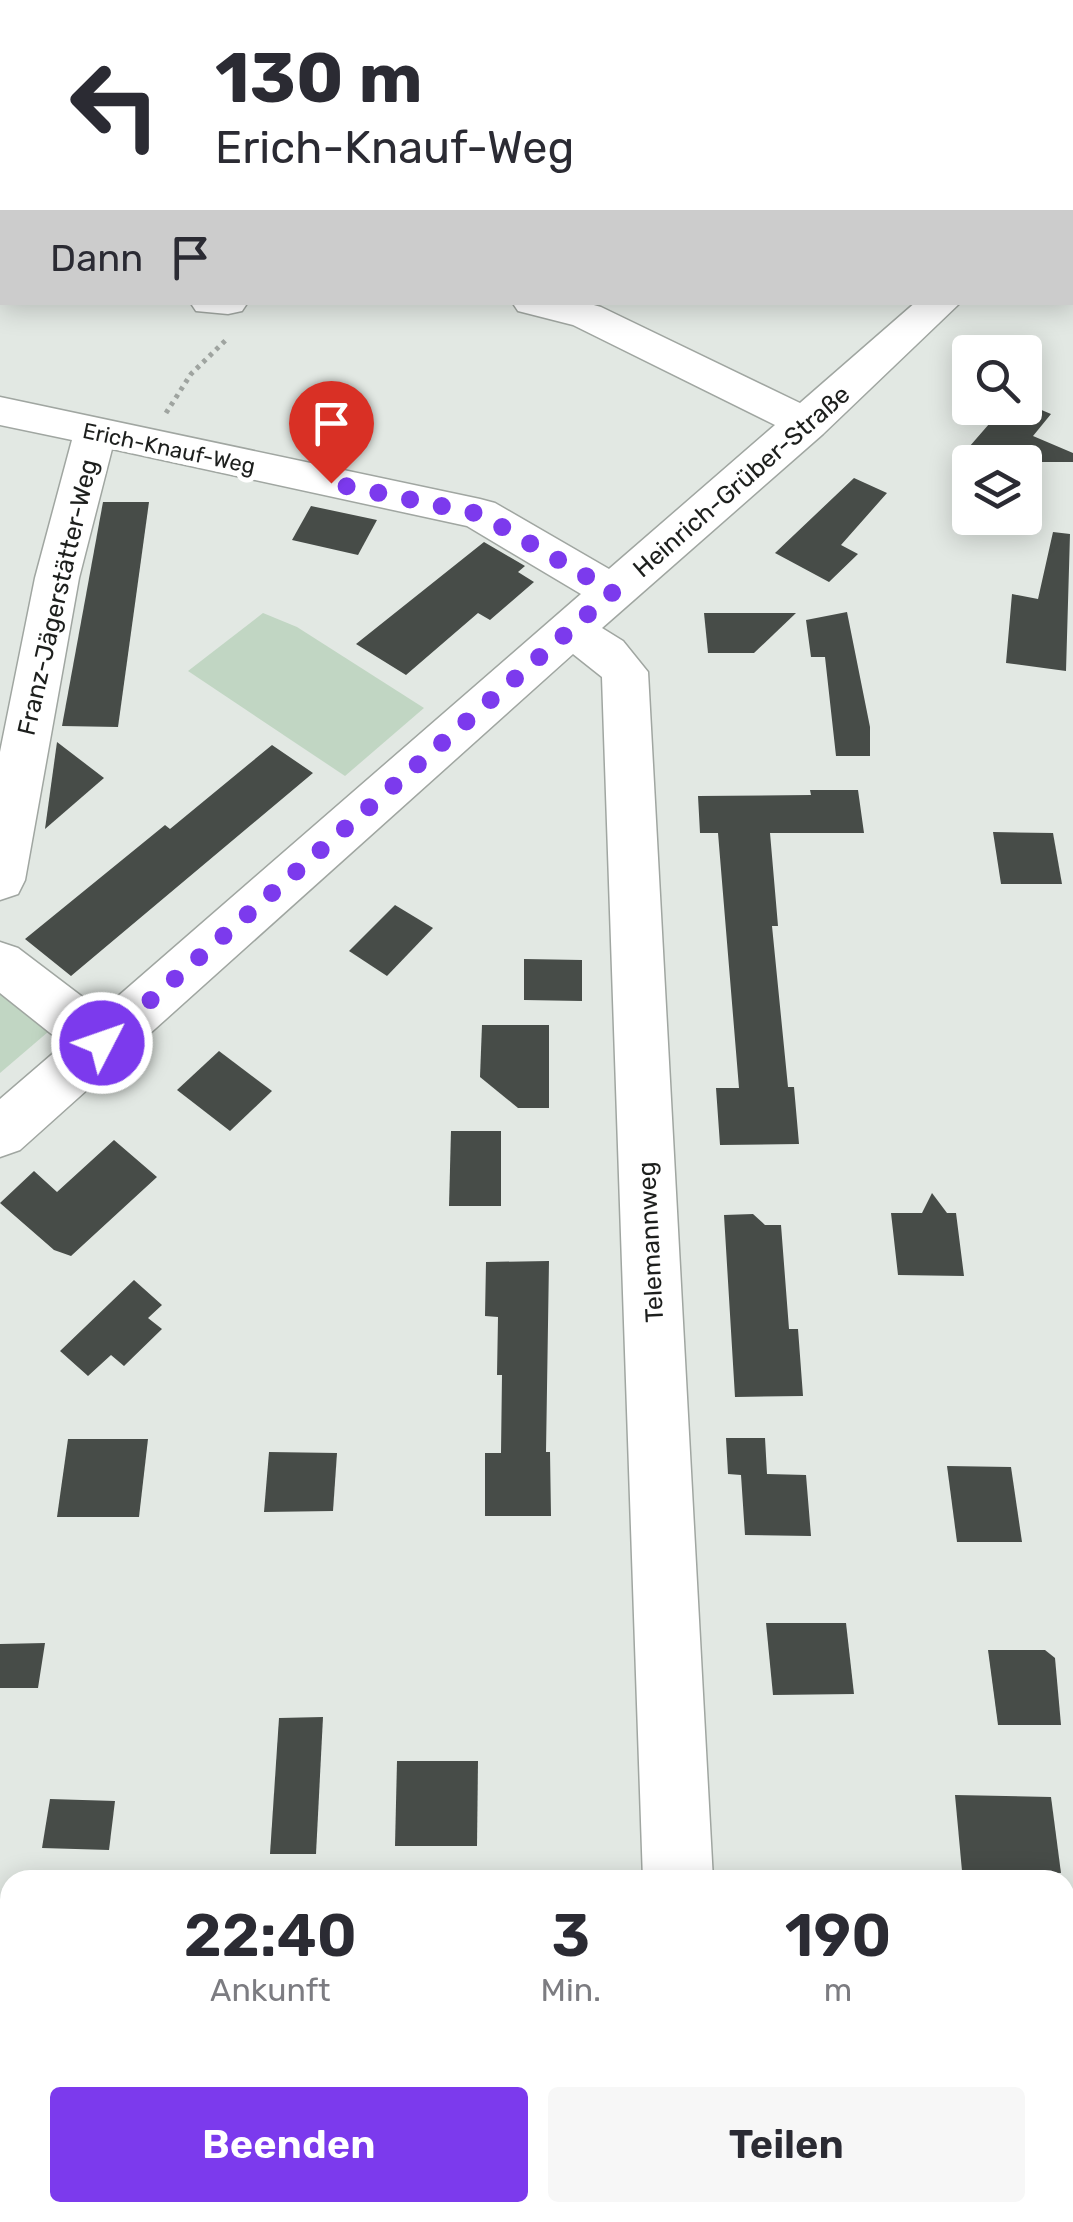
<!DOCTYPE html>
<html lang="de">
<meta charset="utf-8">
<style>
body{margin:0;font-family:Rubik,sans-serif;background:#f7f7f7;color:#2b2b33;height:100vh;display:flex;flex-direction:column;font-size:38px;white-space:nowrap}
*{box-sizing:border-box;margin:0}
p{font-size:32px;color:#7c7c81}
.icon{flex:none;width:55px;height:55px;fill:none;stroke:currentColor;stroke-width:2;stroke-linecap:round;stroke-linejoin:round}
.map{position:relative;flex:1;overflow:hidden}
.sheet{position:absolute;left:0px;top:1870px;width:1075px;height:352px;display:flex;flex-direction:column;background:#fff;border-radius:30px 30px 0 0;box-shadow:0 5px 25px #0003}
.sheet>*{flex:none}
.hud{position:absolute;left:0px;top:0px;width:1075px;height:305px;box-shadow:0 5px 25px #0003;background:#fff;color:#2b2b33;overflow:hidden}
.buttons{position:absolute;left:952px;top:335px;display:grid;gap:20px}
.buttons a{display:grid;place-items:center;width:90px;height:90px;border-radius:10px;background:#fff;box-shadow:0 5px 25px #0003;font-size:50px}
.pin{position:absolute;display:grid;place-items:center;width:85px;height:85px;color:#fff;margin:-102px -42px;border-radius:50% 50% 50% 0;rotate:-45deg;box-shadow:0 0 10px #0007}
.pin .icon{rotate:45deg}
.me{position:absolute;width:110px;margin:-55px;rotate:49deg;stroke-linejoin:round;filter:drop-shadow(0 0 8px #0008)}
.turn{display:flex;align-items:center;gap:35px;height:210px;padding:0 50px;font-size:45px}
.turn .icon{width:130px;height:130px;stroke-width:2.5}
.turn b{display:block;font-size:70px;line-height:85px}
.then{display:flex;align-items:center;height:95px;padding:0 50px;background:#0003;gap:20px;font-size:38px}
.eta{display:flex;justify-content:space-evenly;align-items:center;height:170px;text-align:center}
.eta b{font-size:60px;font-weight:600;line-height:70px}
.cta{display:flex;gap:20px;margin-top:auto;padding:20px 50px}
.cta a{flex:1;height:115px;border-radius:10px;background:#7c3aed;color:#fff;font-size:40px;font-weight:600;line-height:115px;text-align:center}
.cta a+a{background:#f7f7f7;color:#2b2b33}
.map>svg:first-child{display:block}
.green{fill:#c1d6c3}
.building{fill:#474c48}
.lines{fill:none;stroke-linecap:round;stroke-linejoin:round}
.minor-casing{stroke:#a0a6a1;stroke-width:3}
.path{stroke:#9fa4a0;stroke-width:5;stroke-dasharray:4 5;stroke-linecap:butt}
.minor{fill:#fff;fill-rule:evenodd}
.route{stroke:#7c3aed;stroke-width:18;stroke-dasharray:0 32.4}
.labels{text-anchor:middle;stroke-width:10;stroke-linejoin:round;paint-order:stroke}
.far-street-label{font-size:22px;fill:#1d1f1d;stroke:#fff}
.street-label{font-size:25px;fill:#1d1f1d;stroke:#fff}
</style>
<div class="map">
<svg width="1073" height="2222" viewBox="0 0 1073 2222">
<rect width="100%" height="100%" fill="#e2e8e3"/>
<!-- green -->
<g class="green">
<polygon points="478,0 889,0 895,2 469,2"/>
<polygon points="263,613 297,627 424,708 345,776 188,671"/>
<polygon points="0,983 55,1026 0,1073"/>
</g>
<!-- building -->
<g class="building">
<polygon points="1025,403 1051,414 1033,436 1073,453 1073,462 956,462 1003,408 1025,408"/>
<polygon points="854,478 887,493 841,545 858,554 829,582 775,553"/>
<polygon points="103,502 149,502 118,727 62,726"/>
<polygon points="311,506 377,520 358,555 292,540"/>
<polygon points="1053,532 1070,534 1066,671 1006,663 1012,594 1038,599"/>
<polygon points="484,542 525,566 518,572 534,582 490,620 478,613 406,675 356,644"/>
<polygon points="847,612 870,727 870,756 836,756 825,657 811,657 806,620"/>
<polygon points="704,613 796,613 754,653 708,653"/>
<polygon points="57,742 104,778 45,829"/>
<polygon points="272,745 313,773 71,976 25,939 165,825 170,829"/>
<polygon points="810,790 858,790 864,833 770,833 778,926 772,926 788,1087 794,1087 799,1144 720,1145 716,1088 739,1088 718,833 700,833 698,796 811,795"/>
<polygon points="993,832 1053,833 1062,884 1001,884"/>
<polygon points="395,905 433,928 387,976 349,951"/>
<polygon points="524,959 582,960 582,1001 524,1000"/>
<polygon points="482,1025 549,1025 549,1108 518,1108 480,1077"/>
<polygon points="219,1051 272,1091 230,1131 177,1090"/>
<polygon points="451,1131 501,1131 501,1206 449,1206"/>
<polygon points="114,1140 157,1177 71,1256 54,1250 0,1203 34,1171 57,1192"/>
<polygon points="932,1193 947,1213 956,1213 964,1276 898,1275 891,1213 922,1213"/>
<polygon points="753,1214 765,1225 781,1225 789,1329 798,1329 803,1396 735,1397 724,1215"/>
<polygon points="549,1261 546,1452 550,1452 551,1516 485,1516 485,1453 501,1453 502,1375 497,1375 498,1317 485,1316 486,1262"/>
<polygon points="134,1280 162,1305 148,1318 162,1329 124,1366 111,1355 88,1376 60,1351"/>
<polygon points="726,1438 765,1438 767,1474 806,1475 811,1536 745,1535 741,1475 728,1474"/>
<polygon points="68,1439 148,1439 139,1517 57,1517"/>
<polygon points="269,1452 337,1453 333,1511 264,1512"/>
<polygon points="947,1466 1011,1467 1022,1542 957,1542"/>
<polygon points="766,1623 846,1623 854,1694 773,1695"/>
<polygon points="45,1643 38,1688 0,1688 0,1644"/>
<polygon points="988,1650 1045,1650 1055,1658 1061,1725 998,1725"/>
<polygon points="323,1717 316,1854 270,1854 279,1718"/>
<polygon points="397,1761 478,1761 477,1846 395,1846"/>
<polygon points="955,1795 1051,1797 1061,1873 962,1871"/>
<polygon points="50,1799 115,1801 109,1850 42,1848"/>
</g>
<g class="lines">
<!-- minor casing -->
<g class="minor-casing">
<g id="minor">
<polygon points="1073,146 1073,169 1072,169 1072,146"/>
<rect x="1072" y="189" width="1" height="23"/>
<polygon points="0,250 2,251 2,275 0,274"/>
<polygon points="190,302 248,302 242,311 228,314 196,311"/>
<polygon points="512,302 583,302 601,307 800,403 916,302 961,302 823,434 602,628 623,641 648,672 713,1880 643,1880 602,677 573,654 20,1150 0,1157 0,1099 64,1044 0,993 0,942 18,948 101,1011 581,594 467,526 112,449 79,578 25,880 18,894 0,900 0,752 35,578 72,440 0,425 0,397 480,499 495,503 609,569 775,425 573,325 518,311"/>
<rect x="0" y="2045" width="10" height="74"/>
<rect x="1065" y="2046" width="8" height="74"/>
<rect x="654" y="2212" width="76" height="10"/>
</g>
</g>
<!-- path -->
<g class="path">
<polyline points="103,0 107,2"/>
<polyline points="862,0 868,2"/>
<polyline points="537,2 550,0"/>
<polyline points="166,413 191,374 228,338"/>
</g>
<!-- minor -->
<use href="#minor" class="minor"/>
</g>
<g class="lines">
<!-- route -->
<polyline class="route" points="102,1043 613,592 480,514 331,483"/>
</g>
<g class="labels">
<!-- far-street labels -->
<g class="far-street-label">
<text transform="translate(169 448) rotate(12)" y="8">Erich-Knauf-Weg</text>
</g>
<!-- street labels -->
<g class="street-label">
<text transform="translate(741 481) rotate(-41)" y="9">Heinrich-Grüber-Straße</text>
<text transform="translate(57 597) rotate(-77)" y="9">Franz-Jägerstätter-Weg</text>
<text transform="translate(650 1242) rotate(-93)" y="9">Telemannweg</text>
</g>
</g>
</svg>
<div class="buttons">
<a><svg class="icon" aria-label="search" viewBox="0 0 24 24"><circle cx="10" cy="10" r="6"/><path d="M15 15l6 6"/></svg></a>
<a><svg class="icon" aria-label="layers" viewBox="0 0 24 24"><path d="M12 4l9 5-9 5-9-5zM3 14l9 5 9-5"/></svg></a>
</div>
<div class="pin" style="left:331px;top:483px;background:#d93025"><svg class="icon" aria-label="arrive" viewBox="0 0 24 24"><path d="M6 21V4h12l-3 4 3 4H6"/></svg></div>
<svg class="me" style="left:102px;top:1043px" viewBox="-20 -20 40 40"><circle r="17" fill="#7c3aed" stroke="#fff" stroke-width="3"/><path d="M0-11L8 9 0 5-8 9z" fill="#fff"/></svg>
<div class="hud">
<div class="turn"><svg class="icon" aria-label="left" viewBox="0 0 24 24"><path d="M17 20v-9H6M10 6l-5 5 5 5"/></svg><div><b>130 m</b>Erich-Knauf-Weg</div></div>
<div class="then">Dann<svg class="icon" aria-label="arrive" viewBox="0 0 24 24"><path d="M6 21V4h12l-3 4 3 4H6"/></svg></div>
</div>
<section class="sheet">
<div class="eta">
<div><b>22:40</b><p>Ankunft</p></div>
<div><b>3</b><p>Min.</p></div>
<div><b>190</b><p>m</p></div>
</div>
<div class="cta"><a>Beenden</a><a>Teilen</a></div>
</section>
</div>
